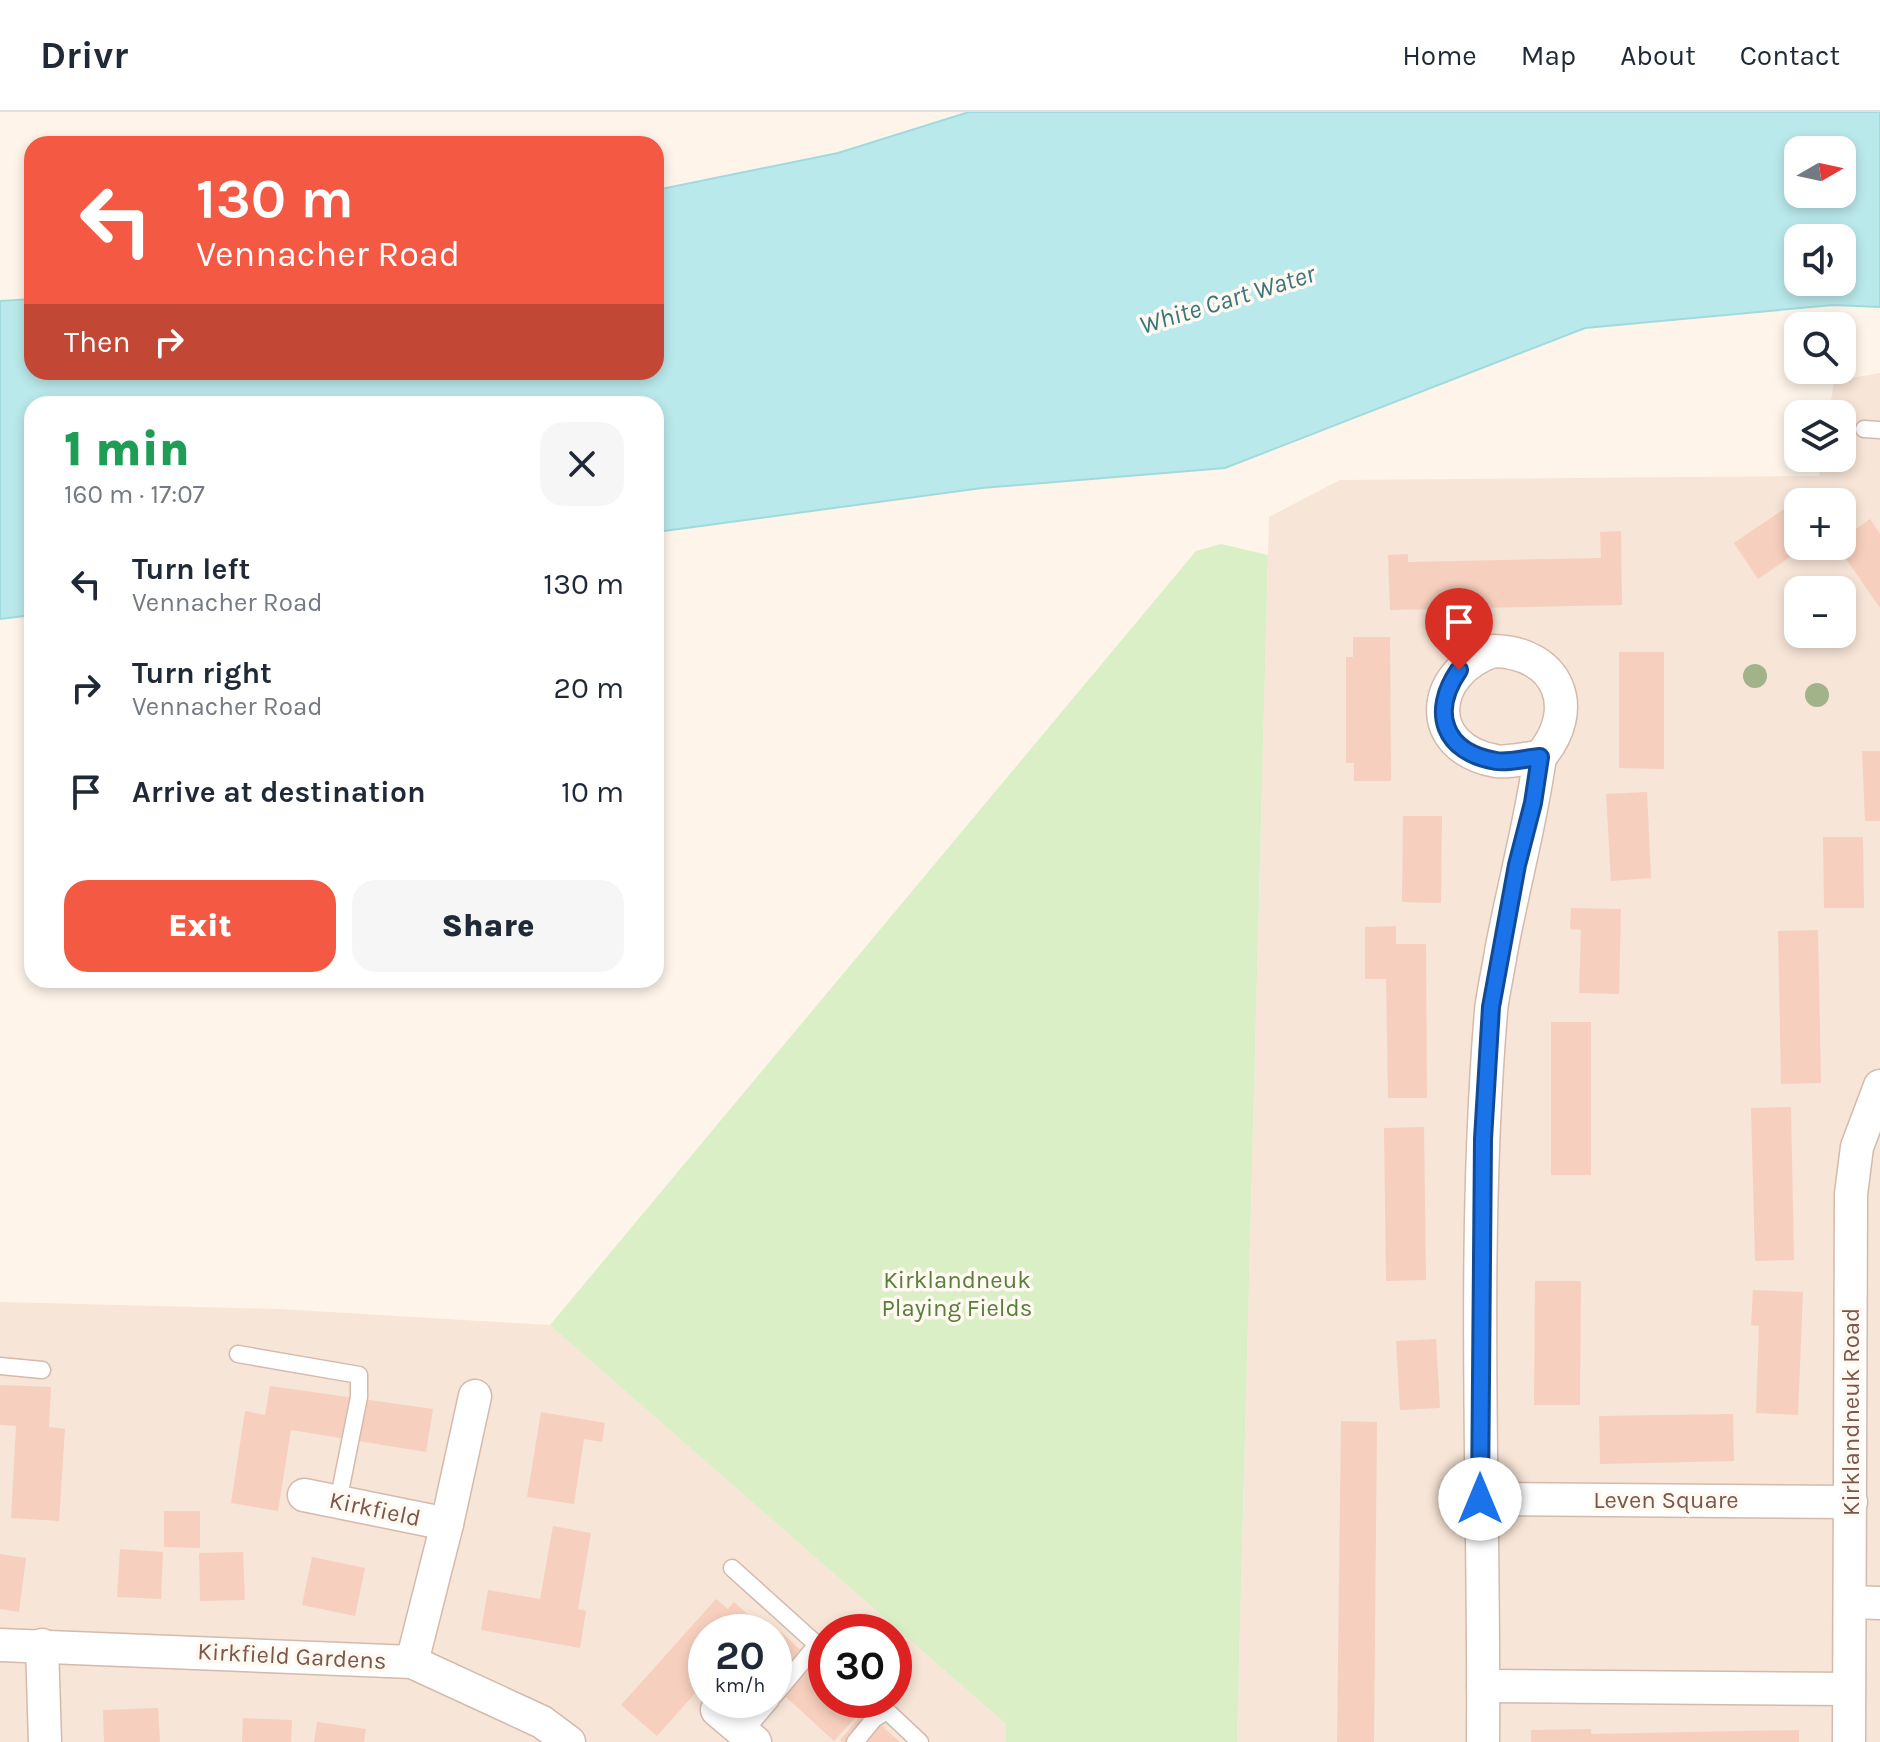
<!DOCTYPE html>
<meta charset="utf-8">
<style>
body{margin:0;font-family:Karla,sans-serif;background:#f6f6f7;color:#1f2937;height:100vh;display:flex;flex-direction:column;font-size:30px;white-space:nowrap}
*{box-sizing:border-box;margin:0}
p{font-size:26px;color:#747a83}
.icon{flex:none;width:44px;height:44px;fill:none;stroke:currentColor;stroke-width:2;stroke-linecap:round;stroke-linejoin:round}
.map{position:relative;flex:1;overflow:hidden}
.details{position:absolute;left:24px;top:284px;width:640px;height:592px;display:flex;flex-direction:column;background:#fff;border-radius:24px;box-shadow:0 4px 12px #0003}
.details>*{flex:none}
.guide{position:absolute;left:24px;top:24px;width:640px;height:244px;border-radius:24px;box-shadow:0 4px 12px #0003;background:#f45943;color:#fff;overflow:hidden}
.needle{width:52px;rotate:81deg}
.fabs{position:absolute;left:1784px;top:24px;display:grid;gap:16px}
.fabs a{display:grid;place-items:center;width:72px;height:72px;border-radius:16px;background:#fff;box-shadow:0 4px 12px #0003;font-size:40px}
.speed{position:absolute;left:688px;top:1502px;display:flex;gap:16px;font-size:40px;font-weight:700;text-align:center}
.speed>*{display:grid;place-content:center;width:104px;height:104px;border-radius:50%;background:#fff;box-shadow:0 4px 12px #0003;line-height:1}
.speed small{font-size:20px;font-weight:400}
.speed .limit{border:12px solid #d22;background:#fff;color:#111}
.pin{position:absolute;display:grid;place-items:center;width:68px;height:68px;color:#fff;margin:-82px -34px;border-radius:50% 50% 50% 0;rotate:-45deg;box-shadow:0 0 8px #0007}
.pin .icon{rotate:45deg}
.me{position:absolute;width:88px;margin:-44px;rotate:0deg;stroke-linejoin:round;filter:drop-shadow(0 0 6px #0008)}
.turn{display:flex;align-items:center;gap:28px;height:168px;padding:0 40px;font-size:36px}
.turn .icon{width:104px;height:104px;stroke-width:2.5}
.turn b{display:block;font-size:56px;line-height:68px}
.then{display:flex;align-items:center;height:76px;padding:0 40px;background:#0003;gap:16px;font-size:30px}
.round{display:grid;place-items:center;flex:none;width:84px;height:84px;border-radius:24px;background:#f6f6f7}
.head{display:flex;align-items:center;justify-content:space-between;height:136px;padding:0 40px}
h1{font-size:48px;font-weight:800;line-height:60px;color:#1e9e55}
.primary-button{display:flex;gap:16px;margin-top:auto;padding:16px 40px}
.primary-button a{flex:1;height:92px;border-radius:24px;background:#f45943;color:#fff;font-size:32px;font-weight:800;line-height:92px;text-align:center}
.primary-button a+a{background:#f6f6f7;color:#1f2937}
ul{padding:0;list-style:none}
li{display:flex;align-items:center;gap:24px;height:104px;padding:0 40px}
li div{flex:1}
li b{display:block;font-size:30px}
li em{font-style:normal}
header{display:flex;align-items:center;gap:48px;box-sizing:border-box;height:112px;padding:0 40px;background:#fff;border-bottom:2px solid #e0e1e3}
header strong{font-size:38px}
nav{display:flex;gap:44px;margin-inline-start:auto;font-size:28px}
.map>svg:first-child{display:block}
.residential{fill:#f7e5d7;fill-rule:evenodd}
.green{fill:#daefc5}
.water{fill:#bae9eb;stroke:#9fdbde;stroke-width:2;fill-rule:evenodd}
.building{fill:#f7cfbe}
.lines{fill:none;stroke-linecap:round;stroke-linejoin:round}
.service-casing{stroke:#d3baad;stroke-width:19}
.minor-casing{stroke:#d3baad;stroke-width:35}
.service{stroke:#fff;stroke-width:16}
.minor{stroke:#fff;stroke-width:32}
.tree{fill:#a2b38a}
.route-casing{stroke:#114b97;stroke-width:20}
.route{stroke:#1a73e8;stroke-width:14}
.labels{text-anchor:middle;stroke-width:7;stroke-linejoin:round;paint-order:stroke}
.park-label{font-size:24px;fill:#567e3c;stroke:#fff9f2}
.street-label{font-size:24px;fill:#7d5649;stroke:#fff9f2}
.water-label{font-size:26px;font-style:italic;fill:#37777c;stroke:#fff9f2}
</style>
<header>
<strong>Drivr</strong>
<nav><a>Home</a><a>Map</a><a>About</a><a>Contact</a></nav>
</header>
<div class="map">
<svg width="1880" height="1630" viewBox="0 0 1880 1630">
<rect width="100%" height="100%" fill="#fef4e9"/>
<!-- residential -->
<g class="residential">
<path d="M1880,261V1630H1237L1269,405L1340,368L1819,364L1822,346H1842V302H1829L1834,269ZM1798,390H1842V434H1798ZM1798,478H1842V522H1798Z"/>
<path d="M0,1190L279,1197L550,1213L1006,1612V1630H0ZM706,1520H774V1588H706ZM826,1520H894V1588H826Z"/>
</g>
<!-- green -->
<polygon class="green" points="1221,432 1268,443 1237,1630 1006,1630 1006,1612 550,1213 1196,439"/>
<!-- water -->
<path class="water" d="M969,0H1880V195L1833,193L1585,216L1225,356L982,376L656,420V292H32V503L0,507V189L32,187V260H656V78L838,41ZM1798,38H1842V82H1798ZM1842,126V170H1798V126Z"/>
<!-- building -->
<g class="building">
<polygon points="1784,397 1798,417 1798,434 1806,434 1758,467 1734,431"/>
<polygon points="1870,407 1880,422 1880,496 1837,434 1842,434 1842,427"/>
<polygon points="1621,419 1622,493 1390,498 1388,443 1408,442 1408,450 1601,446 1600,420"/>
<polygon points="1353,525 1390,525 1391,669 1354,669 1354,651 1346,651 1346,545 1353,545"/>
<polygon points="1619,540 1664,540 1664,657 1619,656"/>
<polygon points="1862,639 1880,639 1880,709 1865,709"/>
<polygon points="1647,680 1651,766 1611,769 1606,682"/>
<polygon points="1403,704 1442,704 1441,791 1402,790"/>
<polygon points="1823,725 1863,725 1864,796 1824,796"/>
<polygon points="1571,796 1621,797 1619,882 1579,881 1581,818 1570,817"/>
<polygon points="1396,814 1396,832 1426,832 1427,986 1388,986 1386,867 1365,867 1365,815"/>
<polygon points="1818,818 1821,971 1781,972 1778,819"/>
<rect x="1551" y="910" width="40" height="153"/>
<polygon points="1791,995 1794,1148 1755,1149 1751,996"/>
<polygon points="1424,1015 1426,1168 1386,1169 1384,1016"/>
<polygon points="1535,1169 1581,1169 1580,1293 1534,1293"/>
<polygon points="1753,1178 1803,1180 1798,1303 1756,1301 1759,1214 1751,1213"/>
<polygon points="1436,1227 1440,1296 1400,1298 1396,1229"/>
<polygon points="0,1273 51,1275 49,1315 65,1317 59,1409 11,1406 16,1314 0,1313"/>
<polygon points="270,1274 433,1297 426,1340 291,1318 278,1399 231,1391 245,1299 265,1303"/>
<polygon points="541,1300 605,1311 602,1330 584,1327 574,1392 527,1385"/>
<polygon points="1733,1302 1734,1349 1600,1352 1599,1304"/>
<polygon points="1341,1309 1377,1310 1374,1630 1337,1630"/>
<polygon points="164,1399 200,1399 200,1436 164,1435"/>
<polygon points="553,1414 591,1421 578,1497 586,1499 580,1536 481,1518 488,1478 540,1487"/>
<polygon points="120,1437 163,1440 161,1487 117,1485"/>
<polygon points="243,1440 245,1488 200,1489 199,1441"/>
<polygon points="0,1442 26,1446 19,1500 0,1497"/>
<polygon points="312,1445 365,1456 355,1504 302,1493"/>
<polygon points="716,1487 728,1497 734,1490 768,1520 706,1520 706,1569 657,1624 621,1593"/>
<polygon points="781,1520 826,1562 826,1588 855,1588 864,1596 834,1629 774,1574 774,1527"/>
<polygon points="158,1596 160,1630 104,1630 103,1598"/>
<polygon points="865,1599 900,1630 842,1630 840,1628"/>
<polygon points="243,1606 292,1608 291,1630 242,1630"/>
<polygon points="317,1610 366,1617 364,1630 314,1630"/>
<polygon points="1591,1617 1591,1622 1799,1618 1799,1630 1531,1630 1531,1618"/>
</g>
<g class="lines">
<!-- service casing -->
<g class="service-casing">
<g id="service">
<polyline points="1864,317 1880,318"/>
<polyline points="238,1242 359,1263 359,1285 338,1390"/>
<polyline points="0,1254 42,1258"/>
<polyline points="732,1456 813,1529 814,1536 774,1584"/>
<polyline points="743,1621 771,1588"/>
<polyline points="855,1630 874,1607 887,1599 920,1630"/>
</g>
</g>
<!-- minor casing -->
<g class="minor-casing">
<g id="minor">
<path d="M1493,539C1558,540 1582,596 1540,645C1526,646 1509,651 1496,649C1423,636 1429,561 1493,539Z"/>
<polyline points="304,1383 447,1412"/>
<polyline points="1480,1387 1851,1390"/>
<polyline points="1850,1490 1880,1491"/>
<polyline points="0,1533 412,1550 542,1610 569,1630"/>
<polyline points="42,1533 45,1630"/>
<polyline points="412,1550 447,1412 475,1284"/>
<polyline points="1483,1574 1849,1577"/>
<polyline points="717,1598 755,1630"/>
<path d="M1483,1630C1485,1387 1471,1142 1491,899C1493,880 1498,860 1501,840C1513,775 1531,710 1540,645"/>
<polyline points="1849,1630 1851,1082 1857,1035 1880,974"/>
</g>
</g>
<!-- service -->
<use href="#service" class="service"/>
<!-- minor -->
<use href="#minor" class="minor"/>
</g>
<!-- trees -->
<g class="tree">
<circle cx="1755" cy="564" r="12"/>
<circle cx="1817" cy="583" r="12"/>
</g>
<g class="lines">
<!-- route casing -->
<g class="route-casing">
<path id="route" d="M1459,558C1430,600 1443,640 1496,649C1509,651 1526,646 1540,645L1533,691L1517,753L1491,895L1483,1027L1480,1387"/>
</g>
<!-- route -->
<use href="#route" class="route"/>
</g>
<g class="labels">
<!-- park labels -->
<g class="park-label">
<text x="957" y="1176">Kirklandneuk<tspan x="957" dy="28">Playing Fields</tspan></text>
</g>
<!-- street labels -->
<g class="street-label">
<text transform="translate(1851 1300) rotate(-90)" y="8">Kirklandneuk Road</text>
<text x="1666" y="1396">Leven Square</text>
<text transform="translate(375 1397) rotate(12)" y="8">Kirkfield</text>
<text transform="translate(292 1544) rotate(3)" y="8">Kirkfield Gardens</text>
</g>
<!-- water labels -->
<g class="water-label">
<text transform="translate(1227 187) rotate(-17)" y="9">White Cart Water</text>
</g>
</g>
</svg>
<div class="fabs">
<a><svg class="needle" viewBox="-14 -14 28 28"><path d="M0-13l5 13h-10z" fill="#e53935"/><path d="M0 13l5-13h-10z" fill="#747a83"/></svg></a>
<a><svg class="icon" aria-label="sound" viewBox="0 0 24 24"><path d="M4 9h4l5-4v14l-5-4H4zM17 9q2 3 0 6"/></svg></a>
<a><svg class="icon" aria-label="search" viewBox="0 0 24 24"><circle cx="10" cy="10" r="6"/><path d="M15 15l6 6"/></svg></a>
<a><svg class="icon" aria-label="layers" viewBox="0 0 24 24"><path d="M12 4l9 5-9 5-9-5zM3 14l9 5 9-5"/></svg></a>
<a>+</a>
<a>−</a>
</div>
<div class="speed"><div>20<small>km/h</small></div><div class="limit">30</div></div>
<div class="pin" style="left:1459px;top:558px;background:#d93025"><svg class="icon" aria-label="arrive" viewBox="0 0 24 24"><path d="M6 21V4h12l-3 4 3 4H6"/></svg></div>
<svg class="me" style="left:1480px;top:1387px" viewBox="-20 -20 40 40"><circle r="19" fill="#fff"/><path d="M0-13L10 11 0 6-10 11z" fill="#1a73e8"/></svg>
<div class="guide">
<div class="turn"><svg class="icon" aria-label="left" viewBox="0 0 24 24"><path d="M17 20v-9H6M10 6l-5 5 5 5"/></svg><div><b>130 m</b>Vennacher Road</div></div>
<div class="then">Then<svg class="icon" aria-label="right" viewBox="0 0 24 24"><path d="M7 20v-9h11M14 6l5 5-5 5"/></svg></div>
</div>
<section class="details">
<div class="head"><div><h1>1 min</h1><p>160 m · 17:07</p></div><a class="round"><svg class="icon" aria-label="close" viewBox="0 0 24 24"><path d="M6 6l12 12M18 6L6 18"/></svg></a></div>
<ul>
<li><svg class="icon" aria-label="left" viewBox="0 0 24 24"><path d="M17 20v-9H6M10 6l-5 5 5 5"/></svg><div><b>Turn left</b><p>Vennacher Road</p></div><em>130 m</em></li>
<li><svg class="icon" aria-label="right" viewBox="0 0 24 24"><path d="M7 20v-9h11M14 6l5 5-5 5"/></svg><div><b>Turn right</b><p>Vennacher Road</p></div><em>20 m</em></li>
<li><svg class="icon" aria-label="arrive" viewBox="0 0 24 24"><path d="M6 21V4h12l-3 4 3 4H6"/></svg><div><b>Arrive at destination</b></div><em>10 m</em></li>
</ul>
<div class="primary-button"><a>Exit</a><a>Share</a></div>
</section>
</div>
